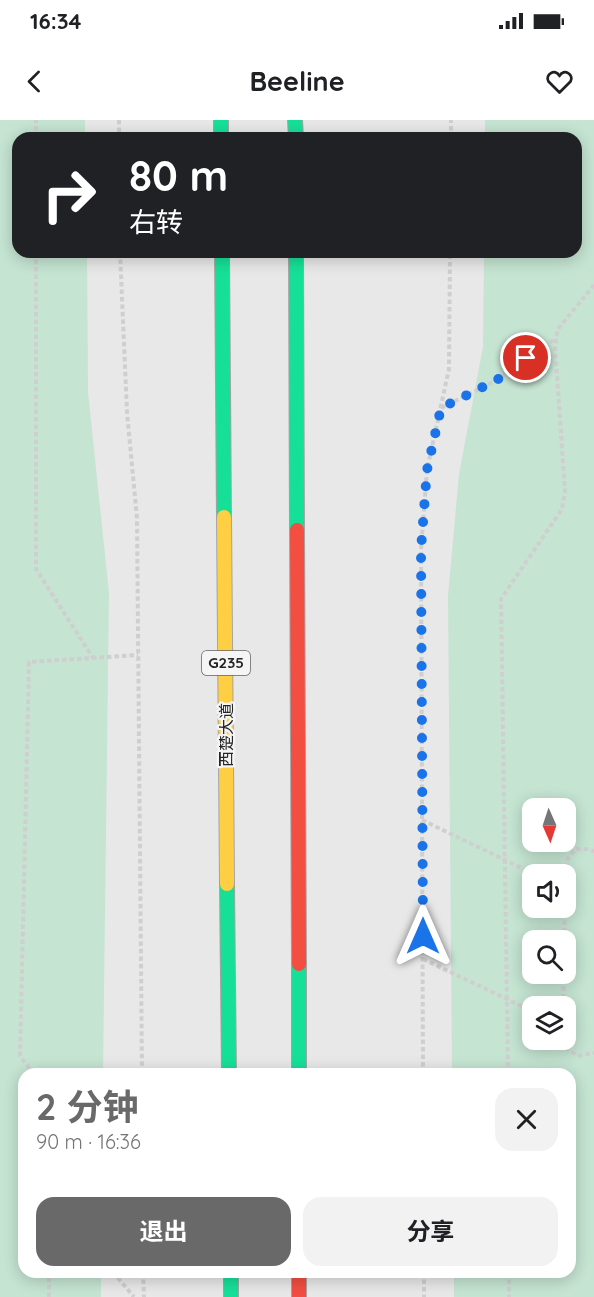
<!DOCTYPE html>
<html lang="zh">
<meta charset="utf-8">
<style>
body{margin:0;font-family:Quicksand,"Noto Sans SC",sans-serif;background:#f2f2f2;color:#202124;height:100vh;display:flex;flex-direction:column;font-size:22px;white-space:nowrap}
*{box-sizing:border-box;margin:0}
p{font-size:20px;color:#757577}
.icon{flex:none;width:33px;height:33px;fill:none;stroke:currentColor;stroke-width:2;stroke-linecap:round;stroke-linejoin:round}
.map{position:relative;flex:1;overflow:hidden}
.side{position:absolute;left:18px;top:948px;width:558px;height:210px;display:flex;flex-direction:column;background:#fff;border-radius:18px;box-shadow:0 3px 15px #0003}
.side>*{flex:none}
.top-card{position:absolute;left:12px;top:12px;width:570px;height:126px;border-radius:18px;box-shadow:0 3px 15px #0003;background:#202124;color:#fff;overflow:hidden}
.needle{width:39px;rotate:177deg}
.controls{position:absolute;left:522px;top:678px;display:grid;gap:12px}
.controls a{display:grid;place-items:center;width:54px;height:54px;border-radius:12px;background:#fff;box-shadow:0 3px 15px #0003;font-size:30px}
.pin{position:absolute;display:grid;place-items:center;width:51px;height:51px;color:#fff;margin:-26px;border:3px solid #fff;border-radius:50%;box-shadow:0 2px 6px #0007}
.me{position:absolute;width:66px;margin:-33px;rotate:0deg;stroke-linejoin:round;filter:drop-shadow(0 0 4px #0008)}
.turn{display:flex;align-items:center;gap:21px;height:126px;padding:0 18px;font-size:27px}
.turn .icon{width:78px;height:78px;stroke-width:2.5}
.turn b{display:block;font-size:42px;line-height:51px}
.round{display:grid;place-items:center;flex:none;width:63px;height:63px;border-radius:18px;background:#f2f2f2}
.headline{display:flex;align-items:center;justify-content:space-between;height:102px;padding:0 18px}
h1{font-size:36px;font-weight:700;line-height:45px;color:#69696a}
.primary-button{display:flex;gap:12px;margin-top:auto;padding:12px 18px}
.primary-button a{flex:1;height:69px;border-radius:18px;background:#69696a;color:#fff;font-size:24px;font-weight:700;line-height:69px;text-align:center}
.primary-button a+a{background:#f2f2f2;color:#202124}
.status{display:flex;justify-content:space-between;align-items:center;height:42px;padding:0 30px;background:#fff;direction:ltr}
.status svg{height:16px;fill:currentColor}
header{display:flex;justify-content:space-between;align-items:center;height:78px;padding:0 18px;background:#fff;font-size:27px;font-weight:700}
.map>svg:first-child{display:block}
.green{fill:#c5e4d2;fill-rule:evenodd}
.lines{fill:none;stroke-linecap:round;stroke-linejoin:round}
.fast-casing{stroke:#a4a4a5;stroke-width:16}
.slow-casing{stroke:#a4a4a5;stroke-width:16}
.jam-casing{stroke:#a4a4a5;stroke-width:16}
.path{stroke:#cfcfd0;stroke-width:4;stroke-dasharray:4.5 3;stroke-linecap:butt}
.fast{stroke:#16e098;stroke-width:14}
.slow{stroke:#ffcf43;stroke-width:14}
.jam{stroke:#f24e42;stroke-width:14}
.route{stroke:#1a73e8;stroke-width:10;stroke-dasharray:0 18}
.labels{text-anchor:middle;stroke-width:4.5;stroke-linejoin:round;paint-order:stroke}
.shield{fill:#f5f5f6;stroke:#636364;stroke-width:1.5}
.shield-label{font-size:15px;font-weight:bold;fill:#252525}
.street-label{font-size:16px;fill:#252525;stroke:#f5f5f6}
</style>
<div class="status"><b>16:34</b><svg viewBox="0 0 49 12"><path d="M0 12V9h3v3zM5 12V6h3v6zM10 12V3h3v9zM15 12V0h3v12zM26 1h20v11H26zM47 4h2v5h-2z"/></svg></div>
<header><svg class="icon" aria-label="back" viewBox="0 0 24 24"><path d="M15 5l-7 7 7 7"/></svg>Beeline<svg class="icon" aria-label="heart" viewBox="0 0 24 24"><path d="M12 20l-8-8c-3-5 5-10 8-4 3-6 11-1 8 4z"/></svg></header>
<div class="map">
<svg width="594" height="1177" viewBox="0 0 594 1177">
<rect width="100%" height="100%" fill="#e8e8e9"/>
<!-- green -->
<g class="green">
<polygon points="0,0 85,0 85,18 18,18 18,132 87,132 88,272 109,473 103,954 24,954 24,1152 101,1152 101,1177 0,1177"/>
<path d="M485,0H594V1177H454V1152H570V954H452L448,476L459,354L483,227L484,132H576V18H485ZM532,688H566V722H532ZM532,754H566V788H532ZM532,820H566V854H532ZM532,886H566V920H532Z"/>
</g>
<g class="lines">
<!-- fast casing -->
<g class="fast-casing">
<g id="fast">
<polyline points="221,0 221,18"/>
<polyline points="295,0 296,18"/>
<polyline points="222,132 224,397"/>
<polyline points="296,132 297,410"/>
<polyline points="227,764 229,954"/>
<polyline points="299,844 299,954"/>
<polyline points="231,1152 231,1177"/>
</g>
</g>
<!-- slow casing -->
<g class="slow-casing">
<polyline id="slow" points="224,397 227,764"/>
</g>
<!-- jam casing -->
<g class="jam-casing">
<g id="jam">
<polyline points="297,410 299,844"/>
<polyline points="299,1152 299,1177"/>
</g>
</g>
<!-- path -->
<g class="path">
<polyline points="119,0 119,18"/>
<polyline points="36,18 36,0"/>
<polyline points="451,18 451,0"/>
<polyline points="36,132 36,449 93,538"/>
<polyline points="120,132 127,292 137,398 142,954"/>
<polyline points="441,288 497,260 556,218"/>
<polyline points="422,700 534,754"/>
<polyline points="566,763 567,740 576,729 590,729 594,732"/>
<polyline points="564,820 565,788"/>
<polyline points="423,839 532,891"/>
<polyline points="563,886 564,854"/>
<polyline points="565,920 566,928 578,936 594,933"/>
<polyline points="34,954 20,936 29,542 138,535"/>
<polyline points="423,954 421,429 427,350 449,249 450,132"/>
<polyline points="508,954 501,479 562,389 565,372 555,225 558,209 594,165"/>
<polyline points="113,1152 134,1177"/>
<polyline points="143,1152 144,1177"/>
<polyline points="424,1152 424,1177"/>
<polyline points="509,1152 509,1177"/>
<polyline points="49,1177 49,1152"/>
</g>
<!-- fast -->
<use href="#fast" class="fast"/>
<!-- slow -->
<use href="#slow" class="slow"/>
<!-- jam -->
<use href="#jam" class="jam"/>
</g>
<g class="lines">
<!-- route -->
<polyline class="route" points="423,816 421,429 427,350 441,288 497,260 526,238"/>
</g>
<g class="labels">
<!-- shield labels -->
<rect class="shield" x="202" y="531" width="48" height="24" rx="4.5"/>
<g class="shield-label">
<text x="226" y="548">G235</text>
</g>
<!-- street labels -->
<g class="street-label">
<text transform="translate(226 615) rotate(-90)" y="6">西楚大道</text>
</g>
</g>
</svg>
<div class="controls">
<a><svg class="needle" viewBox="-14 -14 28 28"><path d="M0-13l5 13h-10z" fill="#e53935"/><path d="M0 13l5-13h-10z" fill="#757577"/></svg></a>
<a><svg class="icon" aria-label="sound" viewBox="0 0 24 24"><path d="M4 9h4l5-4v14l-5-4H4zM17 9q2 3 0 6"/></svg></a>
<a><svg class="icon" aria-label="search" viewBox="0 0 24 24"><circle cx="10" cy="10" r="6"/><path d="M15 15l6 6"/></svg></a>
<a><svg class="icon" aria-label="layers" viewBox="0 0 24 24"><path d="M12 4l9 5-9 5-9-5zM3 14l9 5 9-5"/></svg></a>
</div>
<div class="pin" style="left:526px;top:238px;background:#d93025"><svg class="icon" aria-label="arrive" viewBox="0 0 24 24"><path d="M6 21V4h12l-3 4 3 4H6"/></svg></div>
<svg class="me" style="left:423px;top:816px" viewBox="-20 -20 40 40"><path d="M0-17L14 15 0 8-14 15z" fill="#1a73e8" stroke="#fff" stroke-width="4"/></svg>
<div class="top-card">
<div class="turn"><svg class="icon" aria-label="right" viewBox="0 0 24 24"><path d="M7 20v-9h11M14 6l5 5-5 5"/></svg><div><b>80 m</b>右转</div></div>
</div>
<section class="side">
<div class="headline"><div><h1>2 分钟</h1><p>90 m · 16:36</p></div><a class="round"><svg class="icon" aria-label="close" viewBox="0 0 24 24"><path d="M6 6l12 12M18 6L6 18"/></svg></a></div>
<div class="primary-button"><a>退出</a><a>分享</a></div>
</section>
</div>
